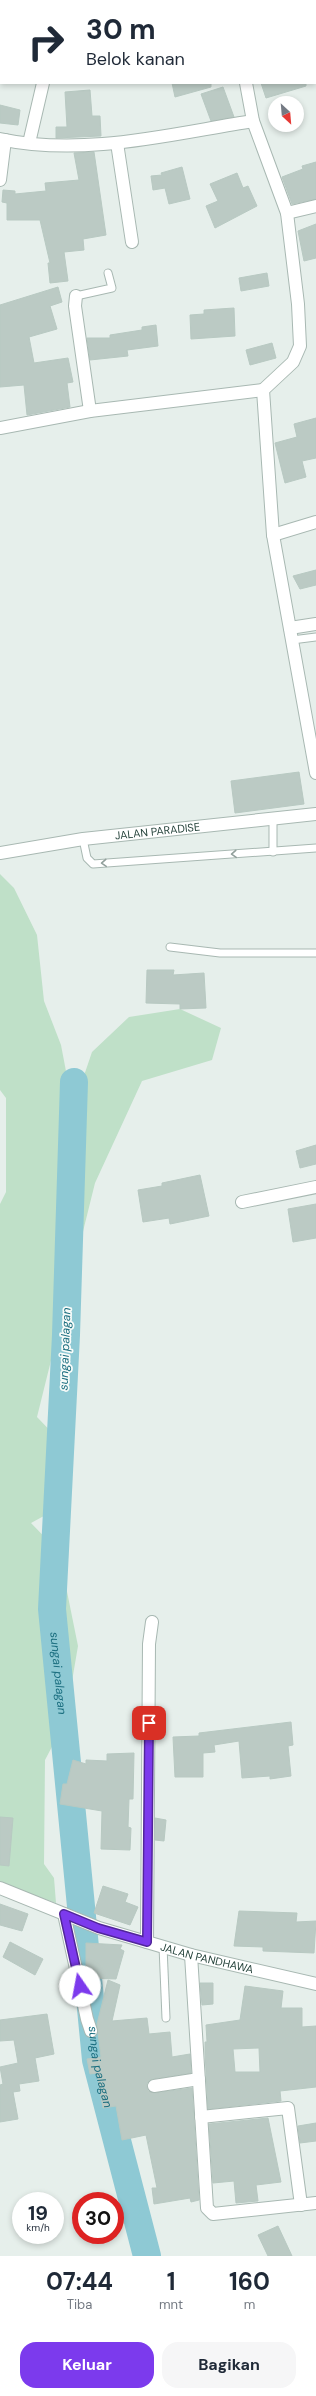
<!DOCTYPE html>
<html lang="id">
<style>
body{margin:0;font-family:"DM Sans",sans-serif;background:#f6f6f7;color:#1f2937;height:100vh;display:flex;flex-direction:column;font-size:15px;white-space:nowrap}
*{box-sizing:border-box;margin:0}
p{font-size:13px;color:#747a83}
.icon{flex:none;width:22px;height:22px;fill:none;stroke:currentColor;stroke-width:2;stroke-linecap:round;stroke-linejoin:round}
.map{position:relative;height:2256px;overflow:hidden}
.panel{display:flex;flex-direction:column;background:#fff;flex:1}
.panel>*{flex:none}
.banner{position:absolute;left:0px;top:0px;width:316px;height:84px;box-shadow:0 2px 6px #0003;background:#fff;color:#1f2937;overflow:hidden}
.needle{width:26px;rotate:154deg}
.tools{position:absolute;left:268px;top:96px;display:grid;gap:8px}
.tools a{display:grid;place-items:center;width:36px;height:36px;border-radius:50%;background:#fff;box-shadow:0 2px 6px #0003;font-size:20px}
.speed{position:absolute;left:12px;top:2192px;display:flex;gap:8px;font-size:20px;font-weight:700;text-align:center}
.speed>*{display:grid;place-content:center;width:52px;height:52px;border-radius:50%;background:#fff;box-shadow:0 2px 6px #0003;line-height:1}
.speed small{font-size:10px;font-weight:400}
.speed .limit{border:6px solid #d22;background:#fff;color:#111}
.pin{position:absolute;display:grid;place-items:center;width:34px;height:34px;color:#fff;margin:-17px;border-radius:8px;box-shadow:0 2px 6px #0006}
.me{position:absolute;width:44px;margin:-22px;rotate:348deg;stroke-linejoin:round;filter:drop-shadow(0 0 3px #0008)}
.turn{display:flex;align-items:center;gap:14px;height:84px;padding:0 20px;font-size:18px}
.turn .icon{width:52px;height:52px;stroke-width:2.5}
.turn b{display:block;font-size:28px;line-height:34px}
.eta{display:flex;justify-content:space-evenly;align-items:center;height:68px;text-align:center}
.eta b{font-size:24px;font-weight:700;line-height:28px}
.action{display:flex;gap:8px;margin-top:auto;padding:8px 20px}
.action a{flex:1;height:46px;border-radius:16px;background:#7c3aed;color:#fff;font-size:16px;font-weight:700;line-height:46px;text-align:center}
.action a+a{background:#f6f6f7;color:#1f2937}
.map>svg:first-child{display:block}
.green{fill:#bfe0c8}
.lines{fill:none;stroke-linecap:round;stroke-linejoin:round}
.river{stroke:#8ec9d4;stroke-width:28}
.building{fill:#bbcac4;stroke:#b8c9c2;fill-rule:evenodd}
.lane-casing{stroke:#a8b8b2;stroke-width:9}
.street-casing{stroke:#a8b8b2;stroke-width:14}
.lane{stroke:#fff;stroke-width:7}
.street{stroke:#fff;stroke-width:12}
.oneway{stroke:#92a09c}
.route-casing{stroke:#51269a;stroke-width:10}
.route{stroke:#7c3aed;stroke-width:7}
.labels{text-anchor:middle;stroke-width:3.5;stroke-linejoin:round;paint-order:stroke}
.street-label{font-size:11px;fill:#24423a;stroke:#f7fbf9}
.water-label{font-size:12px;font-style:italic;fill:#1c6f80;stroke:#f7fbf9}
</style>
<div class="map">
<svg width="316" height="2256" viewBox="0 0 316 2256">
<rect width="100%" height="100%" fill="#e6efeb"/>
<!-- green -->
<polygon class="green" points="0,874 14,888 37,935 44,1001 61,1045 73,1108 92,1052 129,1017 180,1009 221,1028 212,1060 142,1081 95,1183 37,1417 60,1441 64,1505 31,1523 59,1552 78,1646 65,1722 45,1760 44,1864 54,1878 56,1903 0,1883 0,1204 6,1192 6,1098 0,1090"/>
<g class="lines">
<!-- river -->
<path class="river" id="s1" d="M74,1082L66,1335L52,1609L96,2060L147,2256"/>
</g>
<!-- building -->
<g class="building">
<polygon points="172,83 211,83 211,87 175,97"/>
<polygon points="261,83 306,83 306,86 266,98"/>
<polygon points="223,87 234,117 211,121 201,94"/>
<polygon points="90,90 92,116 100,116 101,136 56,138 56,127 67,127 65,92"/>
<polygon points="0,105 20,110 18,125 0,123"/>
<polygon points="94,152 106,235 83,239 84,250 64,252 68,281 50,283 48,263 50,263 40,220 7,220 7,203 2,202 3,190 15,191 15,194 46,191 45,183 79,180 74,153"/>
<polygon points="316,162 316,199 292,204 282,177 303,169 302,166"/>
<polygon points="182,167 190,199 169,204 165,188 153,190 151,176 162,175 161,173"/>
<polygon points="237,173 243,188 248,186 257,206 215,228 206,206 218,201 210,184"/>
<polygon points="316,224 316,258 304,261 298,231"/>
<polygon points="267,273 269,286 241,291 239,278"/>
<polygon points="58,287 62,302 50,306 57,329 29,337 34,363 68,358 73,382 67,383 70,407 27,415 24,385 0,387 0,305"/>
<polygon points="234,308 235,336 191,339 190,315 204,314 204,310"/>
<polygon points="156,325 158,346 127,350 128,356 90,360 87,338 110,338 110,335 142,330 142,327"/>
<polygon points="272,343 276,358 250,365 246,350"/>
<polygon points="316,418 316,458 302,461 306,477 285,483 275,443 297,437 294,424"/>
<polygon points="316,570 316,585 300,589 293,576"/>
<polygon points="299,772 304,804 235,813 231,781"/>
<polygon points="147,970 174,970 173,975 204,973 206,1008 180,1009 180,1004 146,1003"/>
<polygon points="316,1145 316,1164 300,1168 296,1151"/>
<polygon points="200,1175 209,1216 170,1224 169,1218 143,1222 138,1190 162,1186 162,1183"/>
<polygon points="316,1204 316,1238 293,1242 288,1209"/>
<polygon points="291,1722 293,1745 288,1746 291,1776 270,1779 270,1776 242,1778 239,1741 214,1745 215,1752 203,1753 203,1777 175,1777 173,1737 199,1736 199,1733"/>
<polygon points="134,1753 133,1799 129,1799 128,1827 131,1828 130,1850 101,1849 102,1811 60,1804 63,1784 67,1784 73,1760 86,1764 86,1760 107,1761 107,1754"/>
<polygon points="0,1817 13,1818 9,1866 0,1865"/>
<polygon points="155,1818 166,1820 164,1841 155,1840"/>
<polygon points="103,1886 128,1894 125,1902 138,1907 130,1925 94,1913"/>
<polygon points="0,1904 28,1914 22,1931 0,1925"/>
<polygon points="239,1911 297,1913 296,1922 316,1921 314,1953 263,1951 263,1947 234,1946"/>
<polygon points="10,1942 43,1959 35,1975 3,1957"/>
<polygon points="86,1943 122,1945 120,1949 124,1951 116,1979 86,1978"/>
<polygon points="108,1980 120,1985 112,2021 147,2018 149,2034 170,2032 172,2057 190,2054 191,2073 152,2079 147,2083 147,2087 148,2091 155,2093 192,2088 199,2200 191,2202 190,2198 154,2204 152,2188 157,2188 146,2135 122,2140 116,2106 103,2108 97,2073 90,2074 87,2059 101,2057 97,2024"/>
<polygon points="200,1983 213,1983 213,2004 202,2005"/>
<path d="M245,1986L283,1991L281,2008H302V2027L316,2026V2087L280,2091L281,2101L208,2109L205,2052V2042H207L206,2025L240,2020ZM259,2048L260,2072H235L233,2049Z"/>
<polygon points="47,2014 54,2054 35,2058 39,2081 19,2084 20,2091 13,2092 18,2119 0,2122 0,2085 3,2084 0,2067 18,2063 14,2040 0,2041 0,2020"/>
<polygon points="268,2118 281,2182 256,2185 258,2201 236,2203 234,2181 213,2183 209,2124"/>
<polygon points="316,2123 316,2141 300,2143 298,2126"/>
<polygon points="278,2226 292,2256 268,2256 258,2235"/>
</g>
<g class="lines">
<!-- lane casing -->
<g class="lane-casing">
<g id="lane">
<polyline points="76,296 112,288 108,273"/>
<polyline points="292,640 316,637"/>
<polyline points="273,820 273,852"/>
<polyline points="83,839 87,858 93,864 316,848"/>
<polyline points="170,947 220,953 316,953"/>
<polyline points="163,1946 166,2018"/>
</g>
</g>
<!-- street casing -->
<g class="street-casing">
<g id="street">
<polyline points="229,0 229,1"/>
<polyline points="246,83 253,121 287,213 298,304 300,346 293,362 263,390 273,535 316,773"/>
<path d="M0,139C84,157 170,134 253,121"/>
<polyline points="29,143 43,83"/>
<polyline points="117,143 132,242"/>
<polyline points="0,180 5,140"/>
<polyline points="287,213 316,206"/>
<polyline points="76,296 75,306 90,411"/>
<polyline points="0,428 90,411 263,390"/>
<polyline points="273,535 316,522"/>
<polyline points="290,628 316,624"/>
<path id="s2" d="M0,853L83,839L316,814"/>
<polyline points="242,1202 316,1187"/>
<path id="s3" d="M0,1888L99,1928L191,1955L316,1984"/>
<polyline points="64,1914 87,2019 91,2031"/>
<polyline points="147,1942 149,1644 152,1622"/>
<polyline points="191,1955 207,2208 213,2214 316,2203"/>
<polyline points="154,2086 199,2079"/>
<polyline points="201,2117 288,2108 301,2205"/>
</g>
</g>
<!-- lane -->
<use href="#lane" class="lane"/>
<!-- street -->
<use href="#street" class="street"/>
</g>
<!-- one-way arrows -->
<defs><path id="oneway-chevron" d="M-2-3.5L2.5 0L-2 3.5" fill="none" stroke-width="1.6" stroke-linecap="round" stroke-linejoin="round"/></defs>
<g class="oneway">
<use href="#oneway-chevron" transform="translate(234 854) rotate(176)"/>
<use href="#oneway-chevron" transform="translate(104 863) rotate(176)"/>
</g>
<g class="lines">
<!-- route casing -->
<g class="route-casing">
<polyline id="route" points="80,1986 64,1914 98,1928 147,1942 149,1723"/>
</g>
<!-- route -->
<use href="#route" class="route"/>
</g>
<g class="labels">
<!-- street labels -->
<g class="street-label">
<text dy="4" stroke="none"><textPath href="#s2" startOffset="159">JALAN PARADISE</textPath></text>
<text dy="4" stroke="none"><textPath href="#s3" startOffset="219">JALAN PANDHAWA</textPath></text>
</g>
<!-- water labels -->
<g class="water-label">
<text transform="translate(65 1349) rotate(-88)" y="4">sungai palagan</text>
<text dy="4" stroke="none"><textPath href="#s1" startOffset="592">sungai palagan</textPath></text>
<text dy="4" stroke="none"><textPath href="#s1" startOffset="988">sungai palagan</textPath></text>
</g>
</g>
</svg>
<div class="tools">
<a><svg class="needle" viewBox="-14 -14 28 28"><path d="M0-13l5 13h-10z" fill="#e53935"/><path d="M0 13l5-13h-10z" fill="#747a83"/></svg></a>
</div>
<div class="speed"><div>19<small>km/h</small></div><div class="limit">30</div></div>
<div class="pin" style="left:149px;top:1723px;background:#d93025"><svg class="icon" aria-label="arrive" viewBox="0 0 24 24"><path d="M6 21V4h12l-3 4 3 4H6"/></svg></div>
<svg class="me" style="left:80px;top:1986px" viewBox="-20 -20 40 40"><circle r="19" fill="#fff"/><path d="M0-13L10 11 0 6-10 11z" fill="#7c3aed"/></svg>
<div class="banner">
<div class="turn"><svg class="icon" aria-label="right" viewBox="0 0 24 24"><path d="M7 20v-9h11M14 6l5 5-5 5"/></svg><div><b>30 m</b>Belok kanan</div></div>
</div>
</div>
<section class="panel">
<div class="eta">
<div><b>07:44</b><p>Tiba</p></div>
<div><b>1</b><p>mnt</p></div>
<div><b>160</b><p>m</p></div>
</div>
<div class="action"><a>Keluar</a><a>Bagikan</a></div>
</section>
